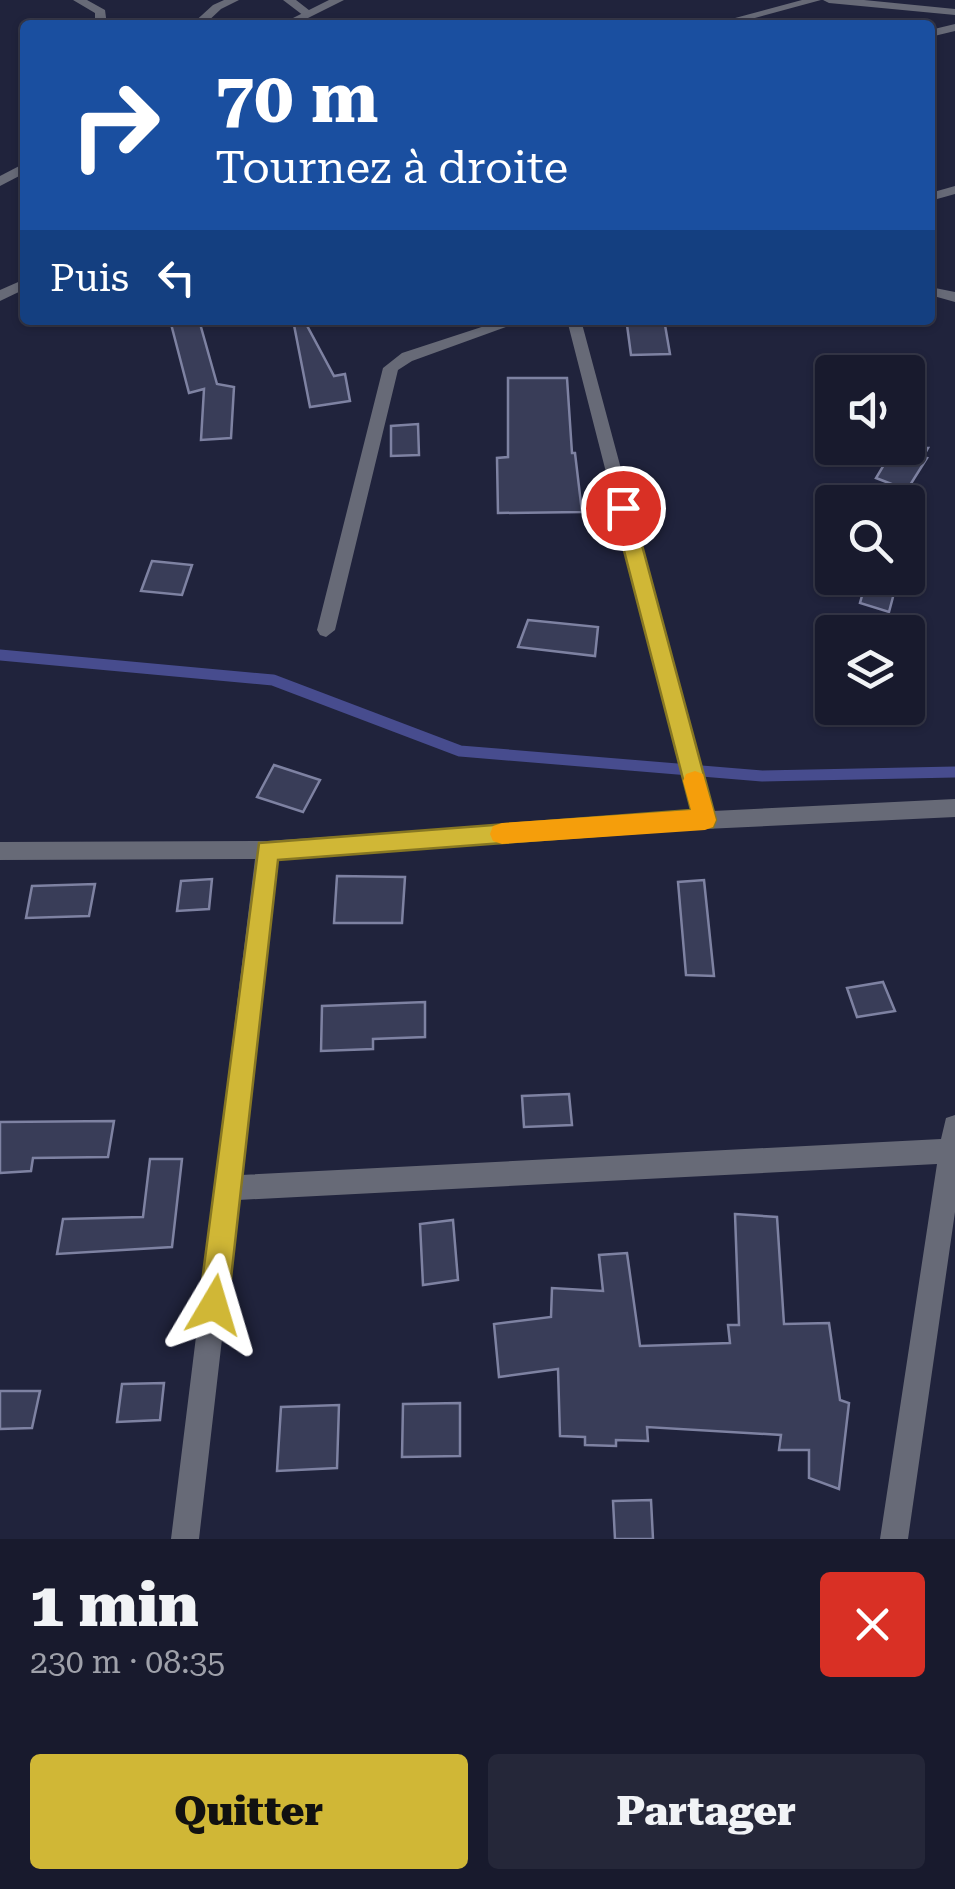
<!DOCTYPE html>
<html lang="fr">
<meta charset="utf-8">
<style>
body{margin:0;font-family:"Roboto Serif",serif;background:#252739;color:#f1f3f6;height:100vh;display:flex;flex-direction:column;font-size:38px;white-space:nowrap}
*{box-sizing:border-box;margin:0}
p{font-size:32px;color:#9fa1aa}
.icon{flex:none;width:55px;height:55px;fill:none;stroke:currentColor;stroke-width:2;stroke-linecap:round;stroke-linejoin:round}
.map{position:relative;height:1539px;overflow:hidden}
.panel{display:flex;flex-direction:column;background:#181a2d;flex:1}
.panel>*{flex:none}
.banner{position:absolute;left:20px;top:20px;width:915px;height:305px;border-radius:10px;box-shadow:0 2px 8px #0004,0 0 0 2px #363849;background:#1a4fa0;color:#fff;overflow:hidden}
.tools{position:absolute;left:815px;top:355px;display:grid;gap:20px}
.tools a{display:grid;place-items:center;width:110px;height:110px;border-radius:10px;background:#181a2d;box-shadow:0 2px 8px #0004,0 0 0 2px #363849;font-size:50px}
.pin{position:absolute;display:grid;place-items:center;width:85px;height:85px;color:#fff;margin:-42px;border:5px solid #fff;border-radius:50%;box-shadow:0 2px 10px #0007}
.me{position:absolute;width:110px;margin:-55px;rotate:7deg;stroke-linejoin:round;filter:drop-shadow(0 0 8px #0008)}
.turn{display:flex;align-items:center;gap:35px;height:210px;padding:0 30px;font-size:45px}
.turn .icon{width:130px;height:130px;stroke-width:2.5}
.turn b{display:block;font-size:70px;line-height:85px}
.then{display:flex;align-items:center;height:95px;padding:0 30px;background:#0003;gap:20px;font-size:38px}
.round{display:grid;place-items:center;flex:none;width:105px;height:105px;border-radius:10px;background:#252739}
.overview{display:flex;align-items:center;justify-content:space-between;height:170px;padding:0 30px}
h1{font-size:60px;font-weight:800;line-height:75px}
.button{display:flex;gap:20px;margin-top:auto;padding:20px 30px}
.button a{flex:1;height:115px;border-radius:10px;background:#d0b736;color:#111;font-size:40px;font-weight:800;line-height:115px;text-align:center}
.button a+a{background:#252739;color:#f1f3f6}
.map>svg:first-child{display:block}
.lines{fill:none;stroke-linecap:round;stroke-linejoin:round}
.stream{stroke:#474c8e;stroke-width:11}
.building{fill:#393d58;stroke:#7e82a2;stroke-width:2.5}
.service{fill:#676a77;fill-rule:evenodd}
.minor{fill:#676a77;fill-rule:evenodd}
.tertiary{fill:#676a77;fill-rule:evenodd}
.route{fill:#d0b736;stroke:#877723;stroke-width:2.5}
.slow{fill:#f59e0b}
</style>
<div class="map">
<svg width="955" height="1539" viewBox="0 0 955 1539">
<rect width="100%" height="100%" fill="#20233c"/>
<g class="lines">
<!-- stream -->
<polyline class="stream" points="0,655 273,680 460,751 762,776 955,772"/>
</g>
<!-- building -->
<g class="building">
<polygon points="170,320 199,320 217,384 234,387 231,438 201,440 204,389 189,393"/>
<polygon points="293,320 304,320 334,376 345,374 350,401 310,407"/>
<polygon points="627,325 665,325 670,354 631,355"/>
<polygon points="508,378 567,378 572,453 575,453 582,512 498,513 497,458 508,457"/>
<polygon points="418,424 419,455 391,456 391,426"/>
<polygon points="894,448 928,448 923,457 927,458 907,490 876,478"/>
<polygon points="152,561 192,565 182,595 141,591"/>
<polygon points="867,578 898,578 889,612 860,603"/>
<polygon points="528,620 598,627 595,656 518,647"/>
<polygon points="274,765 320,780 303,812 257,797"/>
<polygon points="337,876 405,877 402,923 334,923"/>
<polygon points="212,879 209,909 177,911 181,881"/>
<polygon points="704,880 714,976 686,975 678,882"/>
<polygon points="95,884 89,916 26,918 32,886"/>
<polygon points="883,982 895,1011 857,1017 847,988"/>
<polygon points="425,1002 425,1037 373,1039 373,1049 321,1051 322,1006"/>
<polygon points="569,1094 572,1125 524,1127 522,1096"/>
<polygon points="114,1121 108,1157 33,1158 31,1171 0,1173 0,1122"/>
<polygon points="150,1159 182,1159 172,1247 57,1254 63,1219 143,1217"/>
<polygon points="735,1214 777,1217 784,1324 829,1323 840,1400 849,1403 839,1489 809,1478 809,1450 779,1450 781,1435 647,1427 648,1441 616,1440 616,1446 585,1445 585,1437 560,1436 558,1369 499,1377 494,1324 551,1317 552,1288 603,1291 599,1255 627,1253 640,1346 730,1343 728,1325 739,1325"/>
<polygon points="453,1220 458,1280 423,1285 420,1224"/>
<polygon points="164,1383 160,1420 117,1422 122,1384"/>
<polygon points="0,1391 40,1391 32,1428 0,1429"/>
<polygon points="460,1403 460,1456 402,1457 403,1404"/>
<polygon points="339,1405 337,1468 277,1471 281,1407"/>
<polygon points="651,1500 653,1539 615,1539 613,1501"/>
</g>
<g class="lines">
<!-- service -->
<g class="service">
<polygon points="73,0 87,0 105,10 107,25 95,25 95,13"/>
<polygon points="224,0 239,0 221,9 204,25 191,25 213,5"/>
<polygon points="283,0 296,0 314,14 304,16"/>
</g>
<!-- minor -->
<g class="minor">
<polygon points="329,0 344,0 294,25 279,25"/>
<polygon points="802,0 821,0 729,25 709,25"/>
<polygon points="955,24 955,31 930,37 930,30"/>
<polygon points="25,163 25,173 0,186 0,176"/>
<polygon points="955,186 955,194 930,201 930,193"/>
<polygon points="25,279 25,289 0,301 0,290"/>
<polygon points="930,287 955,292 955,302 930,295"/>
<polygon points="503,320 525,320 412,361 398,370 335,630 326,637 320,635 317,630 383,368 402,353"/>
<polygon points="567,320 581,320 713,811 955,799 955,817 705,829 276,859 241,1175 941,1139 946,1118 955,1115 955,1212 908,1539 880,1539 937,1164 238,1200 199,1539 171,1539 255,859 0,860 0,842 267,841 693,812"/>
</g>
<!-- tertiary -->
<polygon class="tertiary" points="823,0 864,0 955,9 955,15 829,3"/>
</g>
<!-- route -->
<polygon class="route" points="623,501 632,508 716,820 713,827 278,860 228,1305 224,1315 214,1320 203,1315 199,1305 259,843 691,810 613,508"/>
<!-- slow -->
<polygon class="slow" points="695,771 703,774 716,820 713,827 705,830 502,844 493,841 490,834 493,826 502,823 691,810 683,781 686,774"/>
</svg>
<div class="tools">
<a><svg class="icon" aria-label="sound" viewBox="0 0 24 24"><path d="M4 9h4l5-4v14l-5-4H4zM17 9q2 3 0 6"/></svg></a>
<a><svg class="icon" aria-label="search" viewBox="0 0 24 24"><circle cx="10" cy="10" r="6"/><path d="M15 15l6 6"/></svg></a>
<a><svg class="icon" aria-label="layers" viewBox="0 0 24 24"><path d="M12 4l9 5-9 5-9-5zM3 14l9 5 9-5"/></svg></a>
</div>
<div class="pin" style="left:623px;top:508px;background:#d93025"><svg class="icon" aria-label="arrive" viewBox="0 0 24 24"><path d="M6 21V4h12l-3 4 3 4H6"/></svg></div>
<svg class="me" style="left:214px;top:1305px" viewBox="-20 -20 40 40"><path d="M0-17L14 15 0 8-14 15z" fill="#d0b736" stroke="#fff" stroke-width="4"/></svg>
<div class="banner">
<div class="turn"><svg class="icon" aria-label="right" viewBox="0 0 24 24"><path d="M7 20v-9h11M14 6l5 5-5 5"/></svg><div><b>70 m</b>Tournez à droite</div></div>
<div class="then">Puis<svg class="icon" aria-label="left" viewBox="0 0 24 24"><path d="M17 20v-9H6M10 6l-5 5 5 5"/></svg></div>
</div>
</div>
<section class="panel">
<div class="overview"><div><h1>1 min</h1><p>230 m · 08:35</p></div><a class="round" style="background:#d93025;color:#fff"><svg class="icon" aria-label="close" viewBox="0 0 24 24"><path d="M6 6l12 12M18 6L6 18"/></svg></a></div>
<div class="button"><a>Quitter</a><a>Partager</a></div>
</section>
